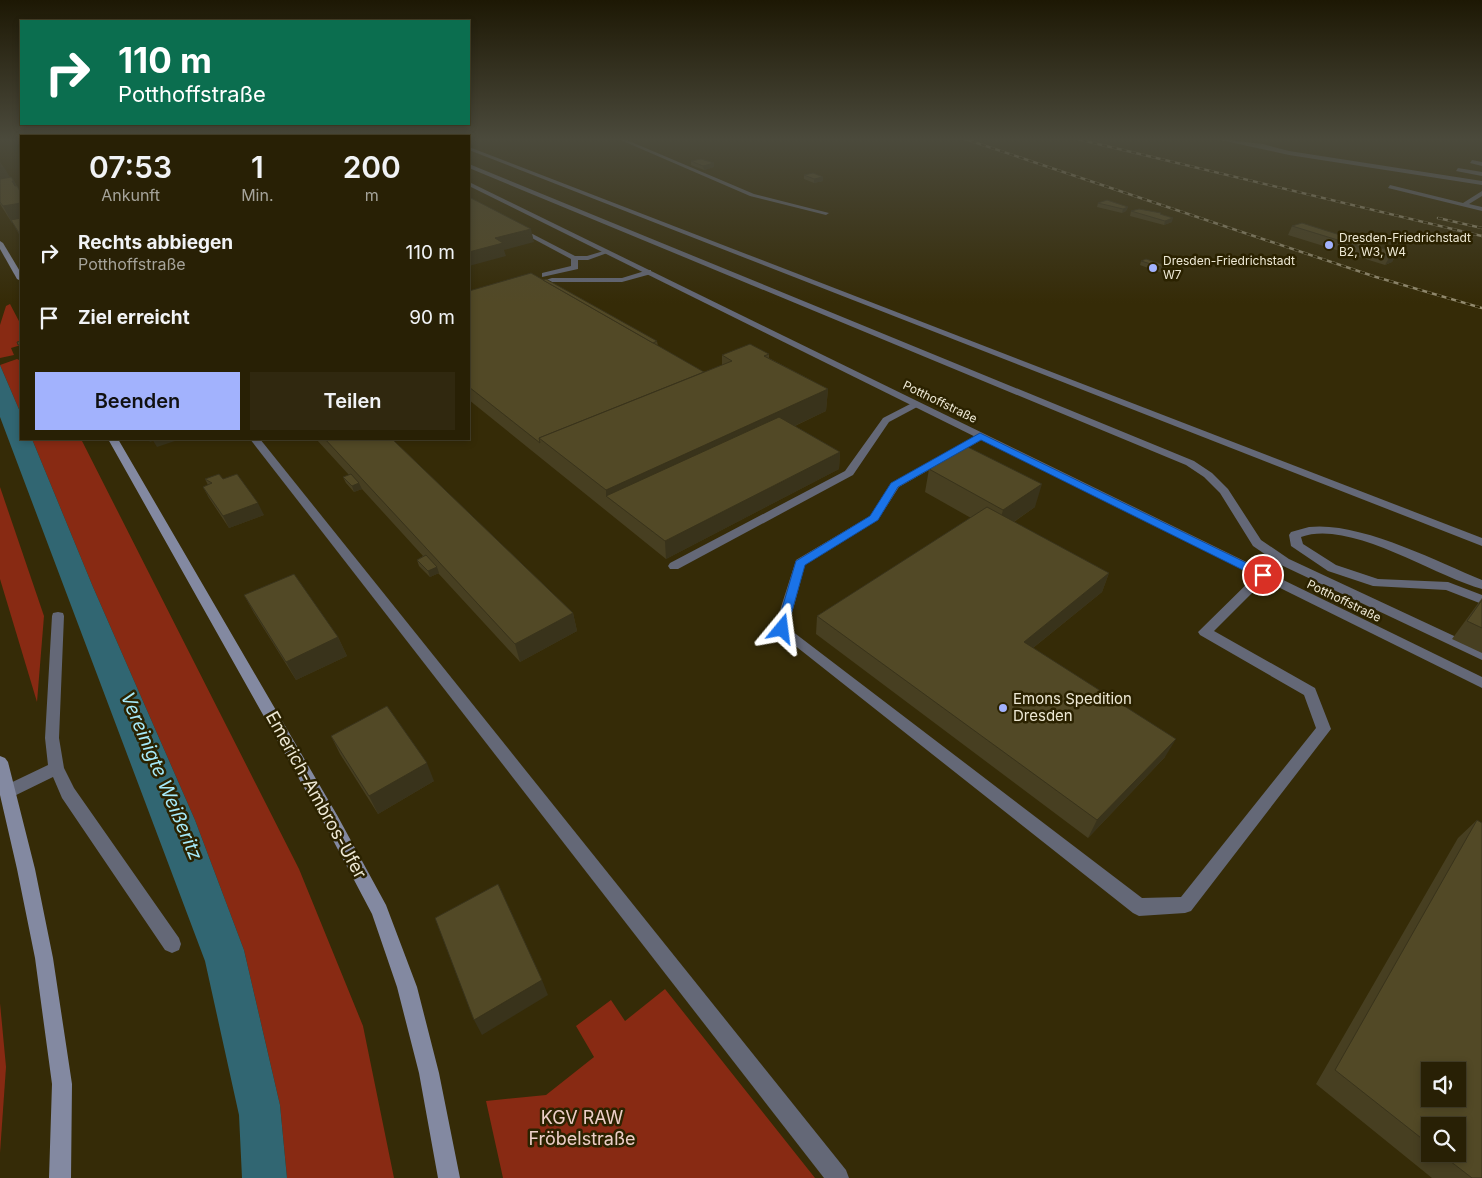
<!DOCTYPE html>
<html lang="de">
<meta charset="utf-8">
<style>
body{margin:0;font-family:Inter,sans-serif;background:#30280f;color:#f1f3f6;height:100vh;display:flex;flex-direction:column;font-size:19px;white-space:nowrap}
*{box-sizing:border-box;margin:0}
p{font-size:16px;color:#a5a39a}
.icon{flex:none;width:28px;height:28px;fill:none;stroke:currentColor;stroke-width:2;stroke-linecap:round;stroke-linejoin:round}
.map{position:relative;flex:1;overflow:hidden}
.sheet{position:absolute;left:20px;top:135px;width:450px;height:305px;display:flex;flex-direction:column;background:#282005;border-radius:0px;box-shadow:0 2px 8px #0003,0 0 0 1px #443e27}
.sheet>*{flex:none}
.guide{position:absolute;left:20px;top:20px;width:450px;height:105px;border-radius:0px;box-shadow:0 2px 8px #0003,0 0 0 1px #443e27;background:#0b6e4f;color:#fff;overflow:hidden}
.buttons{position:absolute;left:1421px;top:1062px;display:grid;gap:10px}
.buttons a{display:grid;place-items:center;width:45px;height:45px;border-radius:0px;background:#282005;box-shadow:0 2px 8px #0003,0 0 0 1px #443e27;font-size:25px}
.pin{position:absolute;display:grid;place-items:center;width:42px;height:42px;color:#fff;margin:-21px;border:2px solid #fff;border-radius:50%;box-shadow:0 1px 5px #0007}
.me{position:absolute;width:55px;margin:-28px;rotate:16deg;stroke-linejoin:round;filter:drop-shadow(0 0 4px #0008)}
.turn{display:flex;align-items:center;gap:18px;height:105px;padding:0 15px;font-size:22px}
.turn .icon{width:65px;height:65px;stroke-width:2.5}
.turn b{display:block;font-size:35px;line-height:42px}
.eta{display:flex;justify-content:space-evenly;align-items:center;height:85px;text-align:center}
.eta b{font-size:30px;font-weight:600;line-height:35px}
.button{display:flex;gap:10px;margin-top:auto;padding:10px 15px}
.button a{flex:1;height:58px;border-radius:0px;background:#a2b2fd;color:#111;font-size:20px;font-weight:600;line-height:58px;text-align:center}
.button a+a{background:#30280f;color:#f1f3f6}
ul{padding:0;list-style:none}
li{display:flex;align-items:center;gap:15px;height:65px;padding:0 15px}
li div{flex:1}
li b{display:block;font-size:19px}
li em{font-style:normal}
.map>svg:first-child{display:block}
.green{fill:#882a13}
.water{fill:#316672}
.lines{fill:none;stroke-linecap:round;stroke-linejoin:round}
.service{fill:#646877;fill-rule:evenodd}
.minor{fill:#646877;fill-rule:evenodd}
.secondary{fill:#8389a1;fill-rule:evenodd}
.rail-casing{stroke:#928a6e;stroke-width:2.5}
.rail{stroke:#2b2200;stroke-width:2;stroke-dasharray:5;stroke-linecap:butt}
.wall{fill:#473f21;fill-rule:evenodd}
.shaded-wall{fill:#39331b}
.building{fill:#524926;stroke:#39331b;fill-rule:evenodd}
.route{fill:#1a73e8;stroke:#114b97}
.poi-dot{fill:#a2b2fd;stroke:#2b2200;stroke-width:2}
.labels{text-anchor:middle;stroke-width:5;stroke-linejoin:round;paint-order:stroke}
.far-poi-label{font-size:12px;fill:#eee9d5;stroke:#2b2200;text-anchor:start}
.far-street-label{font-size:12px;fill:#eee9d5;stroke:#2b2200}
.poi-label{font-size:15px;fill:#eee9d5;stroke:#2b2200;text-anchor:start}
.near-street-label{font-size:18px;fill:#eee9d5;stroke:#2b2200}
.near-park-label{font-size:18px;fill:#edcfc8;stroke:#2b2200}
.near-water-label{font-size:19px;font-style:italic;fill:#a6eafa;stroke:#2b2200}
</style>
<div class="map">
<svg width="1482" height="1178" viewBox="0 0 1482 1178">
<rect width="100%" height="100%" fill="#352b07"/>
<!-- green -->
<g class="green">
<polygon points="10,304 21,325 21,345 11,348 14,355 0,358 0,325 6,306"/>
<polygon points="17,359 21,361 21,414 0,365"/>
<polygon points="32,439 81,439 299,869 363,1026 394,1178 287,1178 280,1105 244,950 195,820 93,587"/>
<polygon points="0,487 44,616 37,702 0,579"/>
<polygon points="665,989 815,1178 503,1178 486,1101 546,1095 594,1057 576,1026 611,1000 625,1021"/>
<polygon points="0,1003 6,1067 0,1153"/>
</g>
<!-- water -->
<polygon class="water" points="0,365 21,414 21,439 32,439 93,587 195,820 244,950 280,1105 287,1178 242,1178 239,1115 205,961 0,417"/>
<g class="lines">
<!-- service -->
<g class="service">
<polygon points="616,138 622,138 754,194 829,213 826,215 750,196"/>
<polygon points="1211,138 1263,144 1289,151 1482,181 1482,185 1289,155"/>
<polygon points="469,147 1482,538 1482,546 469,150"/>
<polygon points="1472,160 1482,162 1482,166 1470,163"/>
<polygon points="469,164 1194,461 1212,473 1228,489 1261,540 1289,559 1482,649 1482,660 1281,565 1253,546 1220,493 1204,477 1186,465 469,168"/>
<polygon points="1458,168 1482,172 1482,176 1456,171"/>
<polygon points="1390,185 1463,203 1482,191 1482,196 1469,204 1482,207 1482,211 1388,188"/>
<polygon points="515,227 519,227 575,256 587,256 607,250 610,252 588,260 578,260 578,269 542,277 542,273 571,266 571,259 515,229"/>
<polygon points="648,270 651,270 651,274 622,282 552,282 533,287 529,285 552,278 622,278"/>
<polygon points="916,401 921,404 919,406 889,422 853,475 678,569 670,569 668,566 670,563 845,471 883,418"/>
<polygon points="981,433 986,436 985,438 899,487 878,520 805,565 788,628 1142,898 1181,897 1316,728 1304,695 1200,635 1198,632 1259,572 1267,572 1269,575 1267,578 1214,631 1315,688 1331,729 1191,911 1185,913 1139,916 1133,913 774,629 796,560 870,516 891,483"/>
<polygon points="250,439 260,439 846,1170 849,1178 824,1178"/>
<path d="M1309,527C1359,521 1436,561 1482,580V589C1434,576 1350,519 1301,537L1303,544L1336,565L1378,579L1448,582L1482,595V604L1446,590L1373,586L1328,571L1291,546L1289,535L1291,532Z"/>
<polygon points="58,612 63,613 64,616 59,738 64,768 74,788 179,938 181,944 179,950 172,953 165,950 62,798 53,777 8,799 2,797 0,792 2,787 48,765 45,738 52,616 53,613"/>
</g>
<!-- minor -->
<polygon class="minor" points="469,182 1482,677 1482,688 469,186"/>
<!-- secondary -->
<g class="secondary">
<polygon points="0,241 3,243 21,273 21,281 17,279 0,249"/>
<polygon points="108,439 118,439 337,815 386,905 417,987 439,1073 460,1178 438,1178 419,1073 397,987 372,914 325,825"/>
<polygon points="0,756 5,758 8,762 35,869 53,958 72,1084 71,1178 49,1178 52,1084 35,958 17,869 0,795"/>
</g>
<!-- rail casing -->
<g class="rail-casing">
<g id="rail">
<polyline points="962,138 1376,277 1482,308"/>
<polyline points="1073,138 1482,236"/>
<polyline points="1438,218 1482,228"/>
</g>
</g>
<!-- rail -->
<use href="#rail" class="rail"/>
</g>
<!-- wall -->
<g class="wall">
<polygon points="1465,138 1482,138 1482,140"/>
<polygon points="691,161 714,167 704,170 691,165"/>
<polygon points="0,162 10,178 14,181 21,193 21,238 13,223 12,223 0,204"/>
<polygon points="804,175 823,181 814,183 804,179"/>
<polygon points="1098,203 1128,207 1126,211 1122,213 1097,207"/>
<polygon points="1131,211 1161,214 1172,222 1164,225 1130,216"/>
<polygon points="1292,226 1397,253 1392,262 1385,265 1288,235"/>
<polygon points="1141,261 1168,266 1166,271 1162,273 1140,265"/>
<polygon points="469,291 657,341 658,346 704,372 722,365 722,355 769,354 769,358 828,389 826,411 795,426 840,452 839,469 666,559 469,400"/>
<polygon points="316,439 392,439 573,613 577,631 520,662 438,573 439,573 430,577 419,566 417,560 423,556 361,488 362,489 354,492 346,483 343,477 349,475"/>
<polygon points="929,469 1035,507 1014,522 1109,573 1102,592 1033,648 1165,757 1088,838 816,634 817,616 971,518 925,492"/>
<polygon points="205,479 223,479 264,515 229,528 209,498 203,487 208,485"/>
<polygon points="244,595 338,637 347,656 296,680 254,613"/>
<polygon points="1482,598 1482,653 1452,639"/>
<polygon points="331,736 434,781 378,814 340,754"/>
<path d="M1477,820L1482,1178H1432L1316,1084L1458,838ZM1430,1126L1458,1154H1430Z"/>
</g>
<!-- shaded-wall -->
<g class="shaded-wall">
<polygon points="0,162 2,167 4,167 12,181 14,181 21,195 0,184"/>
<polygon points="714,163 714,167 704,170 703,166"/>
<polygon points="823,177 823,181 814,183 814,179"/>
<polygon points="21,203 21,221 12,223 3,206"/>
<polygon points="1128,207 1126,211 1122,213 1123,209"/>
<polygon points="1173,218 1172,222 1164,225 1165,221"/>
<polygon points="531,229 534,242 504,250 506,256 469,266 469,252 495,238"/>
<polygon points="1397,253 1392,262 1385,265 1390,256"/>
<polygon points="1168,266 1166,271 1162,273 1164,268"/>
<polygon points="828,389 826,411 621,507 606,496 606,490"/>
<polygon points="148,439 152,439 153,441 150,442"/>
<polygon points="152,439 181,439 157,447"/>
<polygon points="840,452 839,469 666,559 665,541"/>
<polygon points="359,483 362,489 354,492 352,486"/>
<polygon points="1042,484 1035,507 997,533 1003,510"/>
<polygon points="258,503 264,515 229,528 223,516"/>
<polygon points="437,567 439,573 430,577 428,571"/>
<polygon points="1109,573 1102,592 1018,660 1024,642"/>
<polygon points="573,613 577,631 520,662 515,644"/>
<polygon points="338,637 347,656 296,680 286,662"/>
<polygon points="1176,739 1165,757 1088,838 1097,820"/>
<polygon points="427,763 434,781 378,814 369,796"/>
<polygon points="542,980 548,995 482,1035 474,1020"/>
</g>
<!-- building -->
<g class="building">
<polygon points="701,159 714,163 703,166 691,161"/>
<polygon points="813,173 823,177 814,179 804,175"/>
<polygon points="11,177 14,181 12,181 15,186 17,186 21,193 21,203 3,206 0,202 0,179"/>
<polygon points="469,197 531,229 495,238 503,243 469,252"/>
<polygon points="1107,200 1128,207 1123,209 1098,203"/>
<polygon points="1139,209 1161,213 1160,214 1173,218 1165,221 1131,211"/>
<polygon points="21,218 21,236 11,220"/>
<polygon points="1302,223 1397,253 1390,256 1292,226"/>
<polygon points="1146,259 1168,266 1164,268 1141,261"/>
<polygon points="531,273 704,372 539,438 540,443 469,387 469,291"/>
<polygon points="546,279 657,341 653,343 543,280"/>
<polygon points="21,341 21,344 18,345 17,342"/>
<polygon points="750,344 769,354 764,356 828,389 606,490 539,438 732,361 722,355"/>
<polygon points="779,417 840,452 665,541 606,496"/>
<polygon points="325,439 392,439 573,613 515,644"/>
<polygon points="968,447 1042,484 1003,510 929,469"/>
<polygon points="219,474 223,479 237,474 258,503 223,516 203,487 212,483 205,479"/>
<polygon points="351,474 359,483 352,486 343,477"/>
<polygon points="987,507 1109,573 1024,642 1176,739 1097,820 817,616"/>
<polygon points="426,555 437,567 428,571 417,560"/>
<polygon points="294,574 338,637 286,662 244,595"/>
<polygon points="1482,600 1482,628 1467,621"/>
<polygon points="387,706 427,763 369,796 331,736"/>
<path d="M1477,820L1482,823V1178H1472L1441,1154H1458V1126H1430V1145L1335,1070ZM1430,1071H1458V1099H1430Z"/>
<polygon points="498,884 542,980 474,1020 435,918"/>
</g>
<!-- sky -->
<linearGradient id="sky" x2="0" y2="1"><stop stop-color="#1d1804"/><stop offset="0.46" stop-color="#4b4a3c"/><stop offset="1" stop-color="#4b4a3c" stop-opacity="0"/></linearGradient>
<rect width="1482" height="303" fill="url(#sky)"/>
<!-- route -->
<polygon class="route" points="980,433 1267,573 1269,575 1267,578 1259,578 981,440 898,487 878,520 805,565 787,629 782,633 777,632 776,629 796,561 870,516 891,483"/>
<!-- markers -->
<g class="poi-dot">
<circle cx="1329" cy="245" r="5"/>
<circle cx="1153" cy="268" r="5"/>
<circle cx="1003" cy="708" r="5"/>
</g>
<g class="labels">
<!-- far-poi labels -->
<g class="far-poi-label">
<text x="1339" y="242">Dresden-Friedrichstadt<tspan x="1339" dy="14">B2, W3, W4</tspan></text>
<text x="1163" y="265">Dresden-Friedrichstadt<tspan x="1163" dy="14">W7</tspan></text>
</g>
<!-- far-street labels -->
<g class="far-street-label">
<text transform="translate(940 402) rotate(26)" y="4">Potthoffstraße</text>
<text transform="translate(1344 601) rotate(26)" y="4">Potthoffstraße</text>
</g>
<!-- poi labels -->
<g class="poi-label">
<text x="1013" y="704">Emons Spedition<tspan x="1013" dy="17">Dresden</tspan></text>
</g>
<!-- near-street labels -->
<g class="near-street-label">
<text transform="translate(316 795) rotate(61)" y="6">Emerich-Ambros-Ufer</text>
</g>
<!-- near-park labels -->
<g class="near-park-label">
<text x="582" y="1124">KGV RAW<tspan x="582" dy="21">Fröbelstraße</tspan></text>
</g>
<!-- near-water labels -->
<g class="near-water-label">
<text transform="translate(162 776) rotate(67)" y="7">Vereinigte Weißeritz</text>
</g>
</g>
</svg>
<div class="buttons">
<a><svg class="icon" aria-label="sound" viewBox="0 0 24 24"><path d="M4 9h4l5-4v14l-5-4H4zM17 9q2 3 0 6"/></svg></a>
<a><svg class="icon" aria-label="search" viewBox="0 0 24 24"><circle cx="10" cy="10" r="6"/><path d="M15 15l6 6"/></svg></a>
</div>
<div class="pin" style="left:1263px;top:575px;background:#d93025"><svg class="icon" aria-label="arrive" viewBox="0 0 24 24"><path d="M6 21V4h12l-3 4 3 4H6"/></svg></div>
<svg class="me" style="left:782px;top:629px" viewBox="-20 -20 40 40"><path d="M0-17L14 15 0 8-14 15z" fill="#1a73e8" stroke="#fff" stroke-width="4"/></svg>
<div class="guide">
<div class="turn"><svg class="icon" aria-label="right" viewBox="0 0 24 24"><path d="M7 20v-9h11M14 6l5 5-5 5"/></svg><div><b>110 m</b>Potthoffstraße</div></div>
</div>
<section class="sheet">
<div class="eta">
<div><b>07:53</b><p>Ankunft</p></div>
<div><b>1</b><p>Min.</p></div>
<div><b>200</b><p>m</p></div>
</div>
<ul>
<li><svg class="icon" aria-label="right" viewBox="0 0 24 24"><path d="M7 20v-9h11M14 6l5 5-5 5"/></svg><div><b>Rechts abbiegen</b><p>Potthoffstraße</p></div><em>110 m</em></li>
<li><svg class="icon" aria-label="arrive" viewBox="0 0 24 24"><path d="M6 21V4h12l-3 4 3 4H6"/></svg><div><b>Ziel erreicht</b></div><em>90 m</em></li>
</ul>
<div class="button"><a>Beenden</a><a>Teilen</a></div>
</section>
</div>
